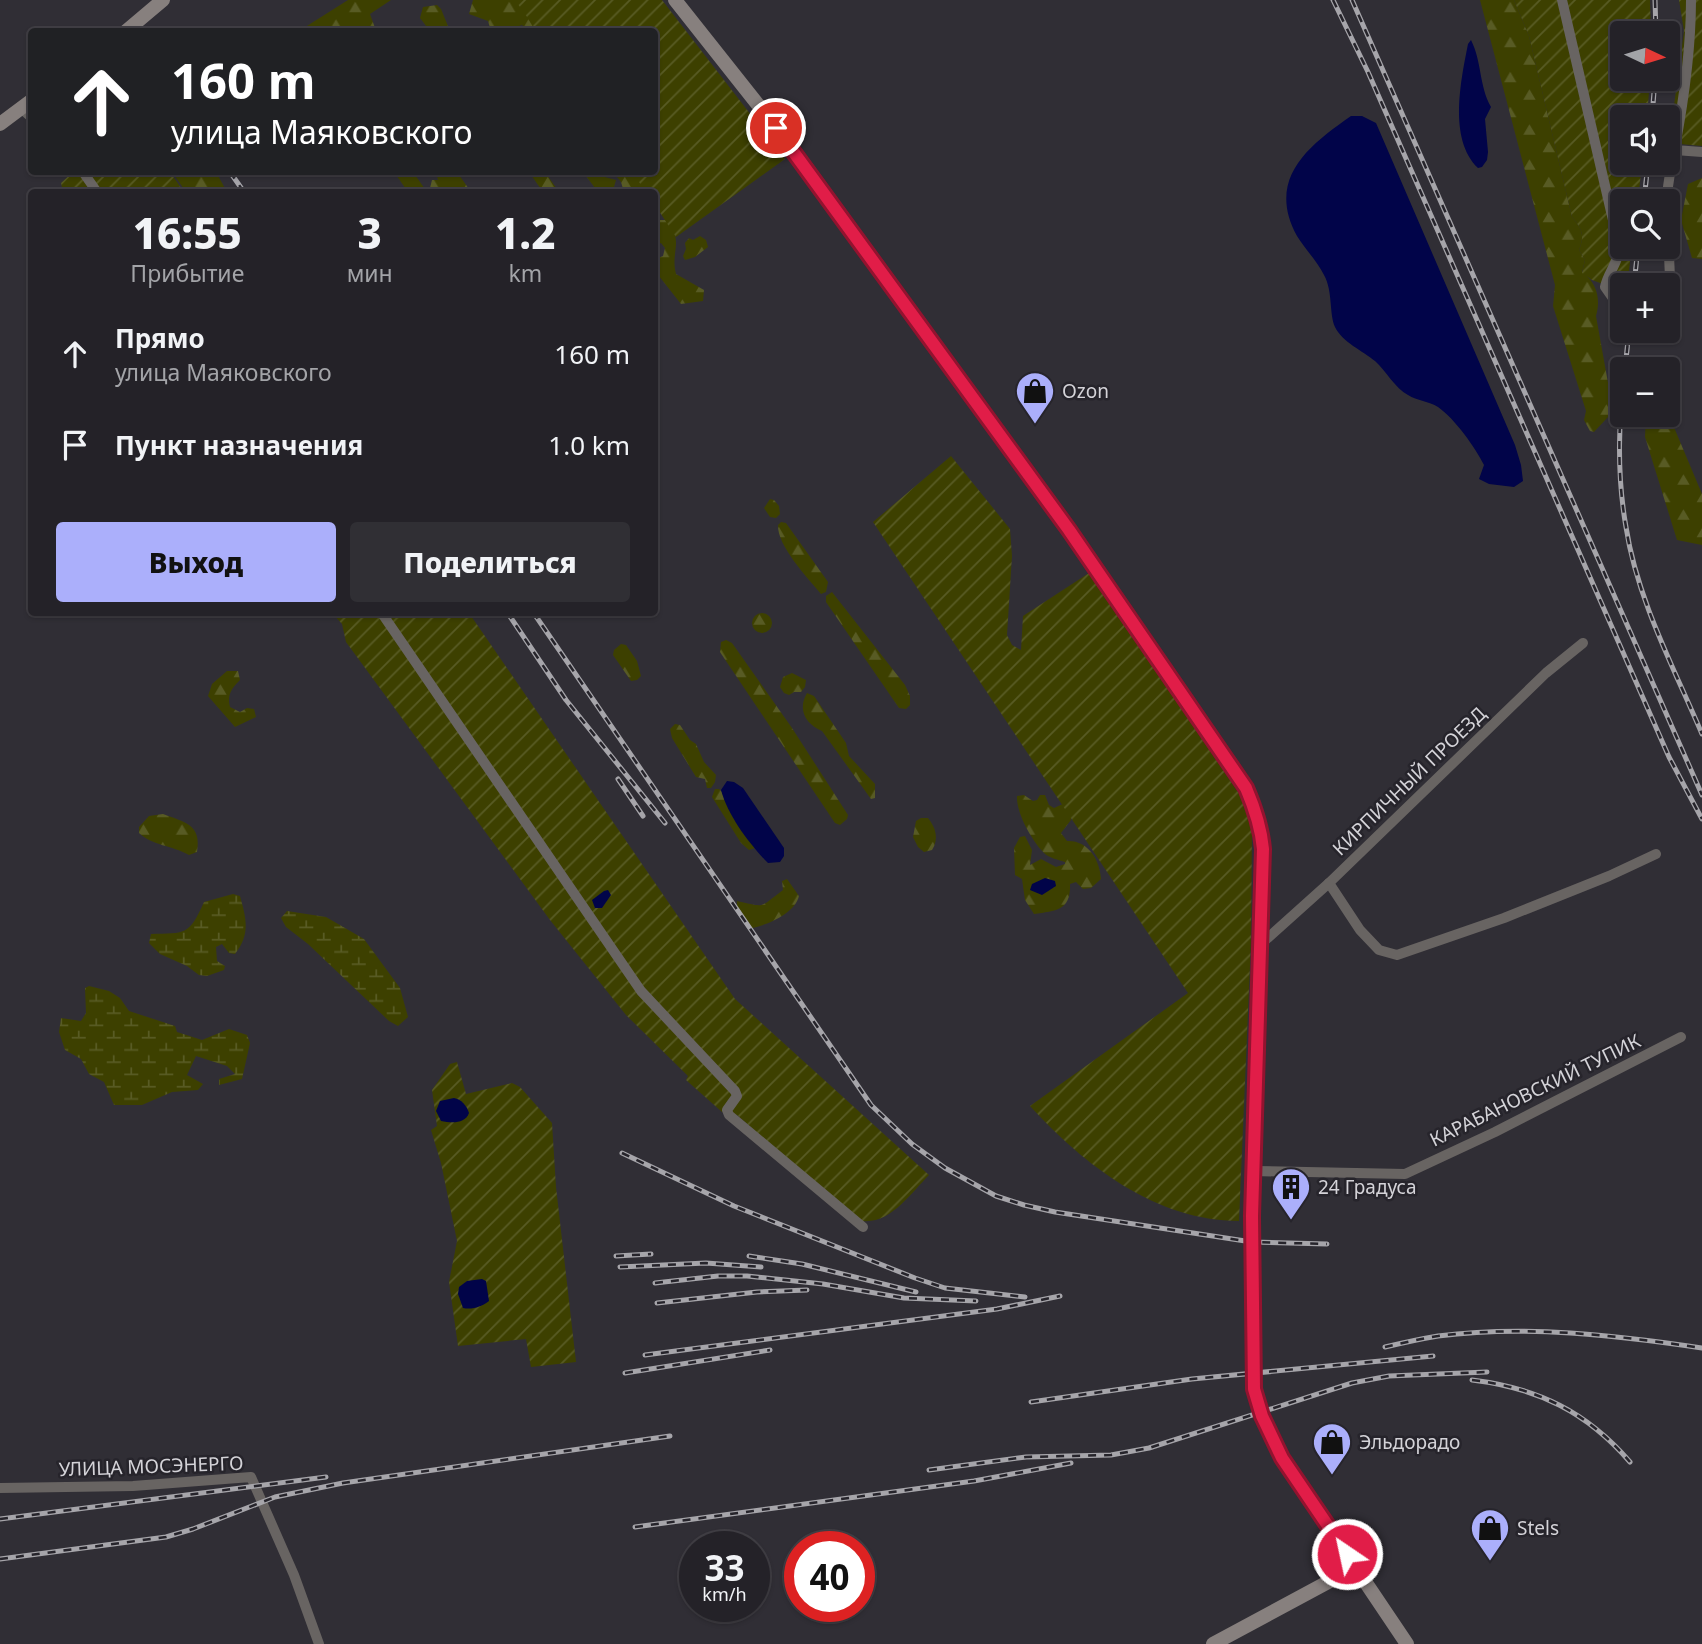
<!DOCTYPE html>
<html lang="ru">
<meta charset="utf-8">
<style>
body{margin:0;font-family:"Noto Sans",sans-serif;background:#302f34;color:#f1f3f6;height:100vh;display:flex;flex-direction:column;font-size:26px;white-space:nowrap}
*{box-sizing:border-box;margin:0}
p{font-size:23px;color:#a3a4a8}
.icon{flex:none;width:38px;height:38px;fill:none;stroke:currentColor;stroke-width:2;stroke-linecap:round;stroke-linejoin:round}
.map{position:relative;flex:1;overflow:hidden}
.side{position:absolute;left:28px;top:189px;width:630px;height:427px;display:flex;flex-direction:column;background:#242228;border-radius:7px;box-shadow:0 2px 5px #0004,0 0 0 2px #413f45}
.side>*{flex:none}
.hud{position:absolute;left:28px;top:28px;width:630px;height:147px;border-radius:7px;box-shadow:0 2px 5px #0004,0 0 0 2px #413f45;background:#202124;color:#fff;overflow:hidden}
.needle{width:46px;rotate:94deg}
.tools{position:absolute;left:1610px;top:21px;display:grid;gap:14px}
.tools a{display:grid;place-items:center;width:70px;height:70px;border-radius:7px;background:#242228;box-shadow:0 2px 5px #0004,0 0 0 2px #413f45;font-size:35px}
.speed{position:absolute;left:679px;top:1531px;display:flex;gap:14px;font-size:35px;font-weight:700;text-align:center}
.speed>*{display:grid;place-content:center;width:91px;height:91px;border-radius:50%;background:#242228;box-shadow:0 2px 5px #0004,0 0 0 2px #413f45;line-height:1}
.speed small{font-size:18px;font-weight:400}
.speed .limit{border:10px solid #d22;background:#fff;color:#111}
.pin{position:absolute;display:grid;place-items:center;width:60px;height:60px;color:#fff;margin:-30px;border:4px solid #fff;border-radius:50%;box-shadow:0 2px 7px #0007}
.me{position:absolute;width:77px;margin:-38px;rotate:326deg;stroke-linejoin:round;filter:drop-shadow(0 0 5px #0008)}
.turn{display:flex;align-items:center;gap:24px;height:147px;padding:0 28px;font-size:32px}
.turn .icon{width:91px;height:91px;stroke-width:2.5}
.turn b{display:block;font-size:49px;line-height:60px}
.eta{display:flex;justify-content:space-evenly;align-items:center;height:119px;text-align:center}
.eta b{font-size:42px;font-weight:800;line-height:49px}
.cta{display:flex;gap:14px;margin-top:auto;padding:14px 28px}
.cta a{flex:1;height:80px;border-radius:7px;background:#abaffb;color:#111;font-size:28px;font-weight:800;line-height:80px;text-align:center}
.cta a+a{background:#302f34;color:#f1f3f6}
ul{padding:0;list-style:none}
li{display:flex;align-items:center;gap:21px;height:91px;padding:0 28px}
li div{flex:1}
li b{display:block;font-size:26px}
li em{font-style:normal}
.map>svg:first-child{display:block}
.forest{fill:url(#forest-firs)}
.wetland{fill:url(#wetland-marsh)}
.garden{fill:url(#garden-furrows)}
.water{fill:#010449}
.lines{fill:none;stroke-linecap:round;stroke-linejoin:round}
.street{stroke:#686462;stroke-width:10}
.secondary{stroke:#87807e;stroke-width:14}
.rail-casing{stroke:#a6a5aa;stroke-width:5}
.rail{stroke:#26242b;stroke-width:2.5;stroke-dasharray:8;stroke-linecap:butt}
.route-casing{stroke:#92132f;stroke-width:18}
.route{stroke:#e11d48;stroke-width:12}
.labels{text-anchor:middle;stroke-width:5;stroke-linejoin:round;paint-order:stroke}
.poi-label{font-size:19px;fill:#d4d3d8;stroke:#26242b;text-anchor:start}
.street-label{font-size:19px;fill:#d4d3d8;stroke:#26242b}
</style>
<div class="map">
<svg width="1702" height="1644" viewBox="0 0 1702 1644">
<defs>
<pattern id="forest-firs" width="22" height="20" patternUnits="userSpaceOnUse" patternTransform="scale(1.75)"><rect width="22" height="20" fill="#3d4000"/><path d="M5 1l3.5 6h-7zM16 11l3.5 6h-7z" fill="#585b24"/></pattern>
<pattern id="wetland-marsh" width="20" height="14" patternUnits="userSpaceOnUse" patternTransform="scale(1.75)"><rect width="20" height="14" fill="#3d4000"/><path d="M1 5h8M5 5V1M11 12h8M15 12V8" fill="none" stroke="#585b24"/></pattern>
<pattern id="garden-furrows" width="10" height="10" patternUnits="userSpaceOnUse" patternTransform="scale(1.75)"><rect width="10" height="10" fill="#3d4000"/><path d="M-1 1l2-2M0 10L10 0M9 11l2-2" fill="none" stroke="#585b24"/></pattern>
</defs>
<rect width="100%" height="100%" fill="#302e35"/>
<!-- forest -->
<g class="forest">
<polygon points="348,0 391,0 370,14 375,28 373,31 299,31"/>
<polygon points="473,0 521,0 536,21 537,31 528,31 522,25 504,31 491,31 488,21 469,14"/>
<path d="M1480,0H1514L1529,36L1572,217C1582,229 1585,235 1579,250L1585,260L1582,272C1597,283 1601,299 1596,316L1610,394L1608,417L1594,432L1590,431L1584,420L1586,411L1553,306L1555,285Z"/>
<polygon points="437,5 441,9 450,31 430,31 420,18 423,7"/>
<polygon points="172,172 216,172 227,192 186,192"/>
<polygon points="394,172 413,172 427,192 408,192"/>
<polygon points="436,172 457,172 471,192 429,192 432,180 438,180"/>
<polygon points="529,172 545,172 559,192 543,192"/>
<polygon points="583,172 598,172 601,176 616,180 614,187 608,192 598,192"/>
<polygon points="613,172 636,172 650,192 624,192 621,182"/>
<polygon points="1702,178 1702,259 1692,258 1681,220 1688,184"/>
<path d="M659,220H666C685,241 670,251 676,274L704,290L703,301L681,304L655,271V246V254L658,258L663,256L665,248L661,243L655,246L654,228Z"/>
<polygon points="700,236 706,240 708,247 695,257 685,260 683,256 686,249 685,243 689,238 693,240"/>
<polygon points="1668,413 1702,494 1702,545 1677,540 1645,437 1646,415"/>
<polygon points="770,499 774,500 779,506 780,514 776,518 770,517 764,508"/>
<path d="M781,522L786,523L828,582L826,592L821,594C808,578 777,546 778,525Z"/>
<polygon points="832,592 905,685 910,696 910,705 906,709 899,708 826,602 826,596"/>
<circle cx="762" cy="623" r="10"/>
<polygon points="726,640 732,643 792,728 848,815 847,819 840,825 835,823 720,652 721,642"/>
<polygon points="621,644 626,645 637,661 641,676 637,680 631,681 613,655 614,650"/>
<path d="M227,671H238L240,680C231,689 227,695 230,707L240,712L247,708L254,709L256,717L235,727L208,696L212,684Z"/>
<polygon points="792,673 806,680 805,687 801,692 794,692 789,695 784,693 780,687 783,677"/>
<path d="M807,693L814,696L846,743L849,756L875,784V798L871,799L822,731C806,724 797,710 807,693Z"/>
<polygon points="675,724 680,725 690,740 696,744 704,762 716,775 715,782 711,788 707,788 705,779 696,777 672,738 670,729"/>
<polygon points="715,789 719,789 727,797 755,848 749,850 741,843 712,797"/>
<path d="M1024,795L1033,801L1037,800L1040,795H1045L1049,805L1054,808L1065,803L1071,812V820L1061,833L1067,841C1088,840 1100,860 1101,879L1091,888L1083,889L1076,882L1070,884C1071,910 1057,911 1034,914L1025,900L1022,879L1015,875L1014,848L1020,837L1025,836L1032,850L1030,865L1041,859L1056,867L1065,864V862C1059,860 1049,858 1044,853C1032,841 1016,813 1017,796Z"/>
<path d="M163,814C184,822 202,824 197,852L189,855C171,845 153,846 139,833V827L149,816Z"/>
<path d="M921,818H928C936,828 939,839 932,850L924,852L918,847L913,837L916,821Z"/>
<path d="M787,879L799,896C795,913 768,925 752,928L737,908V901C766,907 758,909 783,890L782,881Z"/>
</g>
<!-- wetland -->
<g class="wetland">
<path d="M233,894L240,896C246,918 251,934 235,954L229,953L222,944L216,947L217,961L225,966L224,970L207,976L199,975L187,966L160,954L149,943L151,934C185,933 189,936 204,902Z"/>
<polygon points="287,911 326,917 364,939 400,988 408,1017 398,1026 389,1021 308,944 286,927 281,918"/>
<polygon points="89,986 109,991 120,998 129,1011 175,1026 177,1032 202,1040 229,1029 247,1035 250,1043 242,1079 219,1085 219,1079 235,1074 227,1066 196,1056 187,1075 203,1084 198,1090 172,1092 142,1105 114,1105 104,1082 89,1074 81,1059 65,1050 59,1032 61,1018 81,1021 86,1013 85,988"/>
</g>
<!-- garden -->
<g class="garden">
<polygon points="515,0 662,0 785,159 676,237 655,205 654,192 646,192 632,172 654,172 654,32 537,31"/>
<path d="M1514,0H1650L1651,33H1622V79H1650L1647,117H1622V163H1642L1638,201H1622V247H1632L1627,285H1622V291L1592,280L1582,273L1585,260L1579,250C1585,235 1582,229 1572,217L1529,36Z"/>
<polygon points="1679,0 1702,0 1702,146 1669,143 1684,31"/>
<polygon points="73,172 170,172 184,192 63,192 61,183"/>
<path d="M951,456L1010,529L1012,556L1007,635L1012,645L1021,650L1023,616L1089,573L1244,801L1252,826L1251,942L1239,1221C1156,1221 1084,1165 1030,1106L1188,993L873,522Z"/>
<path d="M332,613H469L735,999L929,1175C910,1194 888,1228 857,1220L737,1115L722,1112L686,1080L688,1076L626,1015L550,920L346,642L342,624Z"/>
<polygon points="457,1062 466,1094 512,1083 520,1087 552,1123 556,1187 576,1362 531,1367 526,1339 458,1346 449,1282 457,1241 441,1163 431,1130 437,1126 432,1090 450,1064"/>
</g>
<!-- water -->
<g class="water">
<path d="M1471,40C1482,62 1479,86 1491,107L1485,119L1488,152L1487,160L1482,167L1478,168C1448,139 1461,80 1468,44Z"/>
<path d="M1351,116H1362L1376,123L1515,445L1521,465L1523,481L1514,487L1489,484L1479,479L1484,465C1475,447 1455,419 1438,407C1429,401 1417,401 1408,395C1395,388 1386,371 1375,361C1363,351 1342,342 1335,327C1329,314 1333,291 1324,275C1317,261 1305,249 1297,236C1266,179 1308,146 1351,116Z"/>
<path d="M727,781L734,782L743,788L784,848V856L780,862L768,863C750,845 728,816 721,790Z"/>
<polygon points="1045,878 1055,881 1056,886 1042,895 1030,890 1032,884"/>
<polygon points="608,890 611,895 602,908 595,908 592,900 604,891"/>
<path d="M454,1098C461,1099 467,1106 469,1113C465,1124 452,1123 441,1121L436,1111L440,1101Z"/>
<path d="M482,1279L486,1281L489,1301C481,1307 472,1310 463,1308L458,1294L459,1287L467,1281Z"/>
</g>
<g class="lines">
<!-- street -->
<g class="street">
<path d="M1562,0L1619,246C1619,263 1608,272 1605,287L1612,297L1622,300"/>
<polyline points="21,108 32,118"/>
<polyline points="1675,150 1702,152"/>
<polyline points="83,172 97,192"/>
<path d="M1667,201C1667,182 1672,166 1675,147C1684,99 1691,49 1691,0"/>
<polyline points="1668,232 1670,278 1668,291"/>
<polyline points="381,612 641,991 735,1091 737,1096 727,1110 729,1115 863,1227"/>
<polyline points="1329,883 1360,930 1379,950 1397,955 1504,918 1609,876 1656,854"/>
<polyline points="1261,944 1329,883 1546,673 1583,643"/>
<polyline points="1253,1171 1405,1174 1495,1132 1681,1037"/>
<polyline points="0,1488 133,1486 251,1477 294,1575 319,1644"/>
</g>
<!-- secondary -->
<g class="secondary">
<path d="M675,0L793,149L1007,443L1069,531L1246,788C1255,809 1261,827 1263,849L1252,1216L1254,1389L1262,1417L1282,1458L1407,1644"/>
<polyline points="125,32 163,0"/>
<polyline points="0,124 32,100"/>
<polyline points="1213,1644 1356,1567"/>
</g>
<!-- rail casing -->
<g class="rail-casing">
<g id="rail">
<polyline points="1333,0 1368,72 1669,757 1702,819"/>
<polyline points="1352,0 1702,795"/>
<polyline points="1655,0 1656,33"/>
<polyline points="1652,117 1655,79"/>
<polyline points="230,172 244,192"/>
<polyline points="1644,201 1648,163"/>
<polyline points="1634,285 1638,247"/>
<polyline points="1625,369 1629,331"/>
<path d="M1622,393C1618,438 1618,482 1626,527C1637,599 1674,668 1702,734"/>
<polyline points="507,612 566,700 665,823"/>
<polyline points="533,612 871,1105 912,1144 945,1168 996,1196 1024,1205 1055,1212 1252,1242 1327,1244"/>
<polyline points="618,779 643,816"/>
<polyline points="622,1153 734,1206 915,1278 945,1288 1025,1297"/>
<polyline points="616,1256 651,1254"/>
<polyline points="749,1256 802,1264 916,1292"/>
<polyline points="620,1267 706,1263 761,1267"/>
<polyline points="655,1283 718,1276 747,1276 823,1284 904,1298 976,1301"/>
<polyline points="657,1303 757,1292 807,1290"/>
<path d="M1385,1347C1402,1343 1420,1339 1438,1336C1526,1325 1615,1335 1702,1348"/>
<polyline points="645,1355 997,1309 1060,1296"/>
<polyline points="625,1373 770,1350"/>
<path d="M1472,1380C1538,1388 1587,1412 1630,1462"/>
<polyline points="1031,1402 1192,1379 1433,1356"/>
<polyline points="929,1470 1026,1457 1111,1455 1149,1448 1352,1383 1389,1376 1487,1372"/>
<polyline points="0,1519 326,1477"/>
<polyline points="635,1527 974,1481 1071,1463"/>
<polyline points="0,1559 166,1537 193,1529 275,1497 343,1483 670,1436"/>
</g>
</g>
<!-- rail -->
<use href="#rail" class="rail"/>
</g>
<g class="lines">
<!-- route casing -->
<g class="route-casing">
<path id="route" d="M776,128L1069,530L1246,788C1255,809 1261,827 1263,849L1252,1216L1254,1389L1262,1416L1282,1458L1347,1554"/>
</g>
<!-- route -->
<use href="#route" class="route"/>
</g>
<!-- icons -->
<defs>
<g id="shop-pin" transform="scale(2.0125)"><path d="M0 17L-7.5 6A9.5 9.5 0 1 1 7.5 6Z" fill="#abaffb" stroke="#26242b"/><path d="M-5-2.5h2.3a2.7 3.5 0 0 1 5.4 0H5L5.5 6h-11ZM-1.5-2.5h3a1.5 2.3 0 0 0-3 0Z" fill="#111"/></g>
<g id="building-pin" transform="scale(2.0125)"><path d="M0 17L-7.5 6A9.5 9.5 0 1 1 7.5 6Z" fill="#abaffb" stroke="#26242b"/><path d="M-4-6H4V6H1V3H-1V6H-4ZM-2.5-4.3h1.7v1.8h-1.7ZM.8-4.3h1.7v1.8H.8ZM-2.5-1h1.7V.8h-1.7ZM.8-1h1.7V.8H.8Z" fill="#111"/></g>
</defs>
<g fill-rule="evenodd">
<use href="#shop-pin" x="1035" y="391"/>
<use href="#building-pin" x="1291" y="1187"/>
<use href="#shop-pin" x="1332" y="1442"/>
<use href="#shop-pin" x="1490" y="1528"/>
</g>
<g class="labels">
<!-- poi labels -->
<g class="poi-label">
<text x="1062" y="398">Ozon</text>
<text x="1318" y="1194">24 Градуса</text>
<text x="1359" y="1449">Эльдорадо</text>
<text x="1517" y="1535">Stels</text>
</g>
<!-- street labels -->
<g class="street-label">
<text transform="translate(1409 781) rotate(-44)" y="7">КИРПИЧНЫЙ ПРОЕЗД</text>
<text transform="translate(1535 1090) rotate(-26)" y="7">КАРАБАНОВСКИЙ ТУПИК</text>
<text transform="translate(151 1466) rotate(-2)" y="7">УЛИЦА МОСЭНЕРГО</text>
</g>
</g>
</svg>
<div class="tools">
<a><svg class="needle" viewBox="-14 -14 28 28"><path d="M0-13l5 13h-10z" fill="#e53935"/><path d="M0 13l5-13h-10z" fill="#a3a4a8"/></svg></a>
<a><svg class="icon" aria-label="sound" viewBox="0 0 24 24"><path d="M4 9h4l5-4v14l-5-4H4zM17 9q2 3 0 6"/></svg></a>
<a><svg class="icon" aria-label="search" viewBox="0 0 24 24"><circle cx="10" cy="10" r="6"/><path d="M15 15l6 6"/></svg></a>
<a>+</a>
<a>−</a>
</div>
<div class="speed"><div>33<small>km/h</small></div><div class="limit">40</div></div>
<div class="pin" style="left:776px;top:128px;background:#d93025"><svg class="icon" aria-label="arrive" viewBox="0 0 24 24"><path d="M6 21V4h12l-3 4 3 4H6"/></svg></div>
<svg class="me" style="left:1347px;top:1554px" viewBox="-20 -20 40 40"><circle r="17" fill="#e11d48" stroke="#fff" stroke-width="3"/><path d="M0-11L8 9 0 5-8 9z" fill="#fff"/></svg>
<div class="hud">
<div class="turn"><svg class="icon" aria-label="ahead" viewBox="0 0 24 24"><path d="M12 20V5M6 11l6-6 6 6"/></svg><div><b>160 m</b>улица Маяковского</div></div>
</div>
<section class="side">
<div class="eta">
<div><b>16:55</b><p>Прибытие</p></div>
<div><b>3</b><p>мин</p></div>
<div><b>1.2</b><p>km</p></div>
</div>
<ul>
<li><svg class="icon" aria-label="ahead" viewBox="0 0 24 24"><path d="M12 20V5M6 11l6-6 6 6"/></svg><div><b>Прямо</b><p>улица Маяковского</p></div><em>160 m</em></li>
<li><svg class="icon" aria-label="arrive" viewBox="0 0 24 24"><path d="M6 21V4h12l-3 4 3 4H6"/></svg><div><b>Пункт назначения</b></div><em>1.0 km</em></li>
</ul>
<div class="cta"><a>Выход</a><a>Поделиться</a></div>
</section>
</div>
